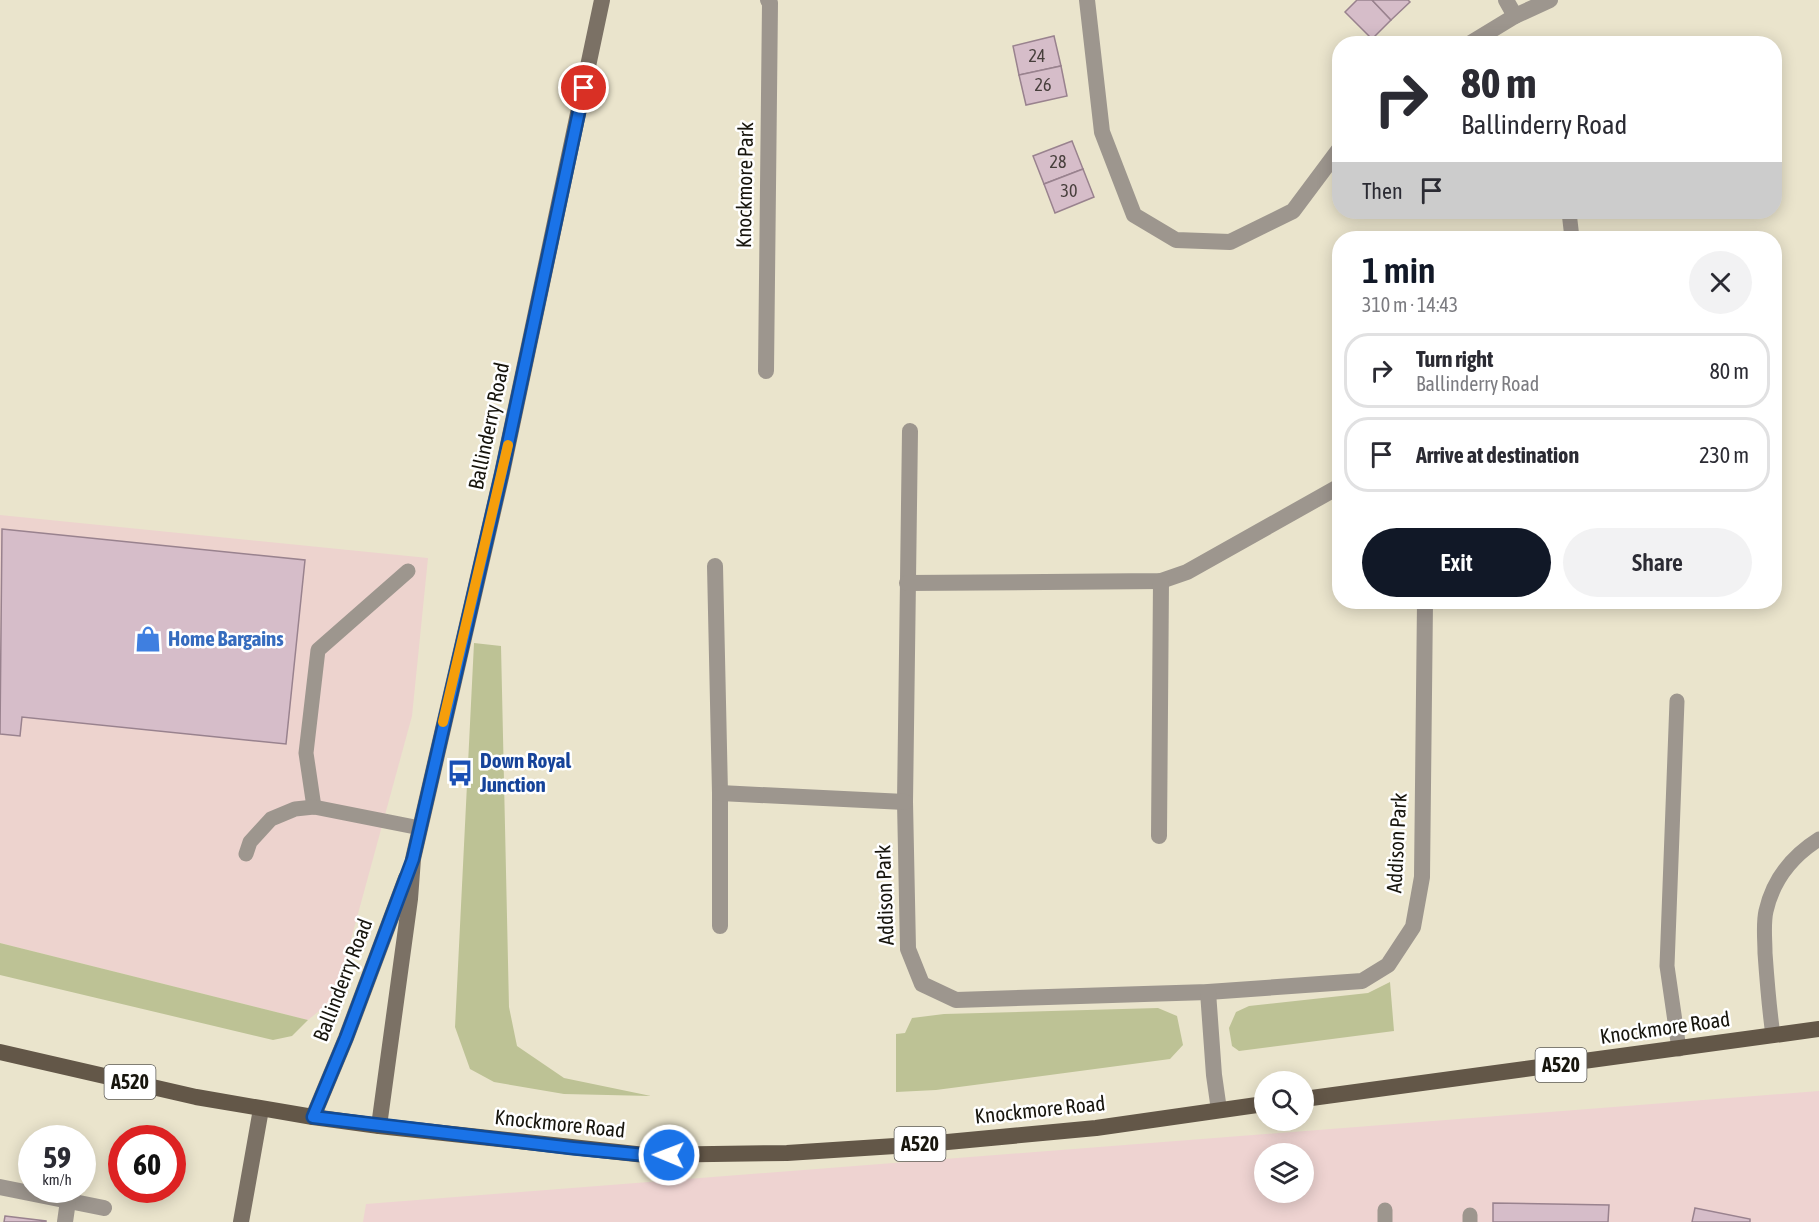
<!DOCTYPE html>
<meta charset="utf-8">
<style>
body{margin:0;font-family:"Asap Condensed",sans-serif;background:#f2f2f3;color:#2b2b33;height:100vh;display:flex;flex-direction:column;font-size:22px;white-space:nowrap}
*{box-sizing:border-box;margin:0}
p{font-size:20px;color:#7c7c81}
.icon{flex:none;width:33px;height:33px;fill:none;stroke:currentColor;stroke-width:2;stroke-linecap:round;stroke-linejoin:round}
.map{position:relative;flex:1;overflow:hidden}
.details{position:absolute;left:1332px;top:231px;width:450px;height:378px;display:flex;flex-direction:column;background:#fff;border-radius:24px;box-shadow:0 3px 15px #0003}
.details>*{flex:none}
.top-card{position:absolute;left:1332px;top:36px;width:450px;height:183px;border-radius:24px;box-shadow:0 3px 15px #0003;background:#fff;color:#2b2b33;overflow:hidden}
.fabs{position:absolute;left:1254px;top:1071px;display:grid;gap:12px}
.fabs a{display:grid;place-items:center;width:60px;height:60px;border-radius:50%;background:#fff;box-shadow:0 3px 15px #0003;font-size:30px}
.speed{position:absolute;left:18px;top:1125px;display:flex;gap:12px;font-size:30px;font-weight:700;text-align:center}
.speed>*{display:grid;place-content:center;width:78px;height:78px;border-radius:50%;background:#fff;box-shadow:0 3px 15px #0003;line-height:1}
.speed small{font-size:15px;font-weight:400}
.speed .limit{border:9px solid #d22;background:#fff;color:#111}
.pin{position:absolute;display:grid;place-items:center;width:51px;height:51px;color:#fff;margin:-26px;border:3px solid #fff;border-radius:50%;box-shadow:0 2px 6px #0007}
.me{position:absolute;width:66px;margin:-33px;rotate:271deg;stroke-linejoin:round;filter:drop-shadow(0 0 4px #0008)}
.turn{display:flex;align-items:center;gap:21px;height:126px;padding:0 30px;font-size:27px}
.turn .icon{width:78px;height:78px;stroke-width:2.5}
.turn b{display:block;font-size:42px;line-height:51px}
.then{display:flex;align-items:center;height:57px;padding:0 30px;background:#0003;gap:12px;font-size:22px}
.round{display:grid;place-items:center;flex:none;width:63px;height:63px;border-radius:32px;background:#f2f2f3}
.overview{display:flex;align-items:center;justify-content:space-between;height:102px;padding:0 30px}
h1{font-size:36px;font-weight:600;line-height:45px;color:#111827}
.primary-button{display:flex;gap:12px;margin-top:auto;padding:12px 30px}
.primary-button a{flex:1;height:69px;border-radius:36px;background:#111827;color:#fff;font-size:24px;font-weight:600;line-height:69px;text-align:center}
.primary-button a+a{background:#f2f2f3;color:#2b2b33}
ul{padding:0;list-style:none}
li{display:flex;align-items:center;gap:18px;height:75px;margin:0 12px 9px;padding:0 18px;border:3px solid #e1e1e2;border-radius:24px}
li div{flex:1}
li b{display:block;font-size:22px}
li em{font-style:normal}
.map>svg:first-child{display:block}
.commercial{fill:#edd3ce}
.industrial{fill:#eed3d1;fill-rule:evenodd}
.green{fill:#bdc295}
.building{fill:#d6bdc9;stroke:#99828e;stroke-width:1.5}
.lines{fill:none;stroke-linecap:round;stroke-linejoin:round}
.service{stroke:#9d968e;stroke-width:15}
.minor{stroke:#9d968e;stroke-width:16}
.secondary{stroke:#7b7165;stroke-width:16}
.primary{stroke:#635748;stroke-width:16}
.route-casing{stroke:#114b97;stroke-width:15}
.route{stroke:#1a73e8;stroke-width:10}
.slow{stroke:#f59e0b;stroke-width:10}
.labels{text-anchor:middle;stroke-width:5;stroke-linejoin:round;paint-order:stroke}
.number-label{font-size:18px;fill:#473f3c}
.shield{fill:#fff;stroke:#5d5b56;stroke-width:1.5}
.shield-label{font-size:20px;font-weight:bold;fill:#17150d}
.street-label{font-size:21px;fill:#17150d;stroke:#fff}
.shop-label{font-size:21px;font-weight:bold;fill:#366cbe;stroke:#fff;text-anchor:start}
.transit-label{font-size:21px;font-weight:bold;fill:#164399;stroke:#fff;text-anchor:start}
</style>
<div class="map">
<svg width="1819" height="1222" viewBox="0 0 1819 1222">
<rect width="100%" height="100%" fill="#eae4cc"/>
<!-- commercial -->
<polygon class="commercial" points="0,515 428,558 412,716 335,998 308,1020 0,943"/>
<!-- industrial -->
<path class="industrial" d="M1819,1091V1222H363L366,1204ZM1264,1154H1304V1192H1264Z"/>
<!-- green -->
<g class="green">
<polygon points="474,643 501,646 509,1007 517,1046 564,1078 651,1096 564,1094 494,1082 470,1069 455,1027"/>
<polygon points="0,943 308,1020 292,1036 273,1040 0,975"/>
<polygon points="1390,982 1394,1031 1239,1051 1232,1046 1229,1028 1236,1012 1249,1006 1368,993"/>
<polygon points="1158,1008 1177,1016 1183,1045 1170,1059 936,1090 896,1092 896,1034 905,1033 912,1018 944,1014"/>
</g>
<!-- building -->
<g class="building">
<polygon points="1357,0 1372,0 1391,20 1372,39 1345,12"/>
<polygon points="1372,0 1408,0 1410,2 1391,20"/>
<polygon points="1054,36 1061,66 1019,75 1013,46"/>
<polygon points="1061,66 1067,96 1026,105 1019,75"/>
<polygon points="1072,141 1083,169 1044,184 1033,156"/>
<polygon points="1083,169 1094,197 1055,213 1044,184"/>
<polygon points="1340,185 1340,198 1333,192"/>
<polygon points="2,529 305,560 286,744 22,717 20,736 0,734"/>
<polygon points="1493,1203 1609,1205 1608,1222 1493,1222"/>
<polygon points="1695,1208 1750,1219 1750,1222 1692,1222"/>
<polygon points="5,1216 46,1221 46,1222 4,1222"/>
</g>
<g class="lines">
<!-- service -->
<g class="service">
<polyline points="1569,212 1572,238"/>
<polyline points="1677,701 1667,966 1679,1049"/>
<polyline points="314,807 306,753 318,650 408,571"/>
<polyline points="246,854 250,842 271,819 295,809 314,807 420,828"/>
<path d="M1773,1035C1769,1008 1767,981 1765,953C1765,939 1763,924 1766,911C1773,880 1792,856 1819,839"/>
<polyline points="1385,1222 1385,1210"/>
<polyline points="1470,1222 1470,1215"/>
</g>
<!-- minor -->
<g class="minor">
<polyline points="1087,0 1102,132 1134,215 1176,240 1230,242 1293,211 1340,148"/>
<polyline points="1506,0 1515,16"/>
<polyline points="1469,44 1515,16 1550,0"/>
<polyline points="766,371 770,3 768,0"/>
<polyline points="910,431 905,802 908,949 922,984 956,1000 1208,992 1362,981 1388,965 1413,927 1422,877 1425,602"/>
<polyline points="715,566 720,793 720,926"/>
<polyline points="907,583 1161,581 1187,572 1340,486"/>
<polyline points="720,793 905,802"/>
<polyline points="1159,836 1161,581"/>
<polyline points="1208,992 1214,1075 1219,1110"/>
<polyline points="0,1187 104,1208"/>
<polyline points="65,1222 68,1201"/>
</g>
<!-- secondary -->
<g class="secondary">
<polyline points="313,1117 346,1038 406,878"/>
<polyline points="379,1126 410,899 413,859 502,473 602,0"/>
<polyline points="241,1222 261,1109"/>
</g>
<!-- primary -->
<g class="primary">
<polyline points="0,1052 196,1097 313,1117 379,1126 645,1155 787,1153 926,1144 1096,1128 1264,1104"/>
<polyline points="1304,1099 1819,1029"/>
</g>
</g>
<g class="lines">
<!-- route casing -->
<g class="route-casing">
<polyline id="route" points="584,88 502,472 413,859 346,1038 313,1117 573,1148 645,1155 669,1155"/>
</g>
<!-- route -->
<use href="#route" class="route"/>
<!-- slow -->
<polyline class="slow" points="443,722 508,445"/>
</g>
<!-- icons -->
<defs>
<g id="shop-bare" transform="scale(2.07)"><path d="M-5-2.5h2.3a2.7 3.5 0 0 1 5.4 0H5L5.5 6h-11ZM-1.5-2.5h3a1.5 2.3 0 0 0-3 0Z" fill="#3f7fe0" stroke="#fff" stroke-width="2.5" paint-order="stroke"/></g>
<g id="bus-bare" transform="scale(2.07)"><path d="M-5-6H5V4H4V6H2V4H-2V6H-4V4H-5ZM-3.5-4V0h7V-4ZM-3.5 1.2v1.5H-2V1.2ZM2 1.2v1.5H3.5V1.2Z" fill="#1a4fb4" stroke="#fff" stroke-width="2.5" paint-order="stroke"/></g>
</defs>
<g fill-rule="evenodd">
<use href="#shop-bare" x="148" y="639"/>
<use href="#bus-bare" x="460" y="773"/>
</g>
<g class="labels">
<!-- number labels -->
<g class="number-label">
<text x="1037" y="62">24</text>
<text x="1043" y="91">26</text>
<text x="1058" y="168">28</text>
<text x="1069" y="197">30</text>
</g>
<!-- shield labels -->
<g class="shield">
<rect x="1535.5" y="1048" width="51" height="34" rx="4.5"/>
<rect x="104.5" y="1065" width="51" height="34" rx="4.5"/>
<rect x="894.5" y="1127" width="51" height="34" rx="4.5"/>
</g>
<g class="shield-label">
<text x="1561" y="1072">A520</text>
<text x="130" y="1089">A520</text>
<text x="920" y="1151">A520</text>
</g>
<!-- street labels -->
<g class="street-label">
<text transform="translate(745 185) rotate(-89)" y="7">Knockmore Park</text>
<text transform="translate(489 426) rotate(-78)" y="7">Ballinderry Road</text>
<text transform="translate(1397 843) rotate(-87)" y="7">Addison Park</text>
<text transform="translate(885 895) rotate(-92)" y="7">Addison Park</text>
<text transform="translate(343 980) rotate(-69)" y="7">Ballinderry Road</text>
<text transform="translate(1665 1028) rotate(-8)" y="7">Knockmore Road</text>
<text transform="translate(1040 1110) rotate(-6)" y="7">Knockmore Road</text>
<text transform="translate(560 1124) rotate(6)" y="7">Knockmore Road</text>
</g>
<!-- shop labels -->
<g class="shop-label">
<text x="168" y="646">Home Bargains</text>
</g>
<!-- transit labels -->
<g class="transit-label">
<text x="480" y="768">Down Royal<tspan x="480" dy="24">Junction</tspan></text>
</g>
</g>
</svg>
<div class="fabs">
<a><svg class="icon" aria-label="search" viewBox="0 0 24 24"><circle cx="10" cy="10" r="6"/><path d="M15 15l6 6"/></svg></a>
<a><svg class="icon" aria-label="layers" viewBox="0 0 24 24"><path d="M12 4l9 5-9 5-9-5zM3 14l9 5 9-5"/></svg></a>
</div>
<div class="speed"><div>59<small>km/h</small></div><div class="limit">60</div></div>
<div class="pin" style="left:584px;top:88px;background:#d93025"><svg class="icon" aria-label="arrive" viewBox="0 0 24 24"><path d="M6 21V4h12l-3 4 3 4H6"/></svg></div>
<svg class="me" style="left:669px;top:1155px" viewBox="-20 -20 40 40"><circle r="17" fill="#1a73e8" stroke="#fff" stroke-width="3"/><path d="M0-11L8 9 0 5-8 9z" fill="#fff"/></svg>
<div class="top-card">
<div class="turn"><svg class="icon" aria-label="right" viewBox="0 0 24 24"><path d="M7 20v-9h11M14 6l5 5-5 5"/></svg><div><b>80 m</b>Ballinderry Road</div></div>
<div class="then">Then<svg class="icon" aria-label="arrive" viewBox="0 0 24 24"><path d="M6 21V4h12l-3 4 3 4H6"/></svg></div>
</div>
<section class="details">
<div class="overview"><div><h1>1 min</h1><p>310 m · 14:43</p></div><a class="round"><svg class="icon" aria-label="close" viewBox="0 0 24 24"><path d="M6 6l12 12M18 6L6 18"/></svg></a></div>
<ul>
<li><svg class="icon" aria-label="right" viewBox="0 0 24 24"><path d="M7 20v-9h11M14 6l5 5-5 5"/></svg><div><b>Turn right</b><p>Ballinderry Road</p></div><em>80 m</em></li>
<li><svg class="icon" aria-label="arrive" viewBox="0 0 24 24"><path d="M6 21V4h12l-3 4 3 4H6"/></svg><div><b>Arrive at destination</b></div><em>230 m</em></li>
</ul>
<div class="primary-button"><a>Exit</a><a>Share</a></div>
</section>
</div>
